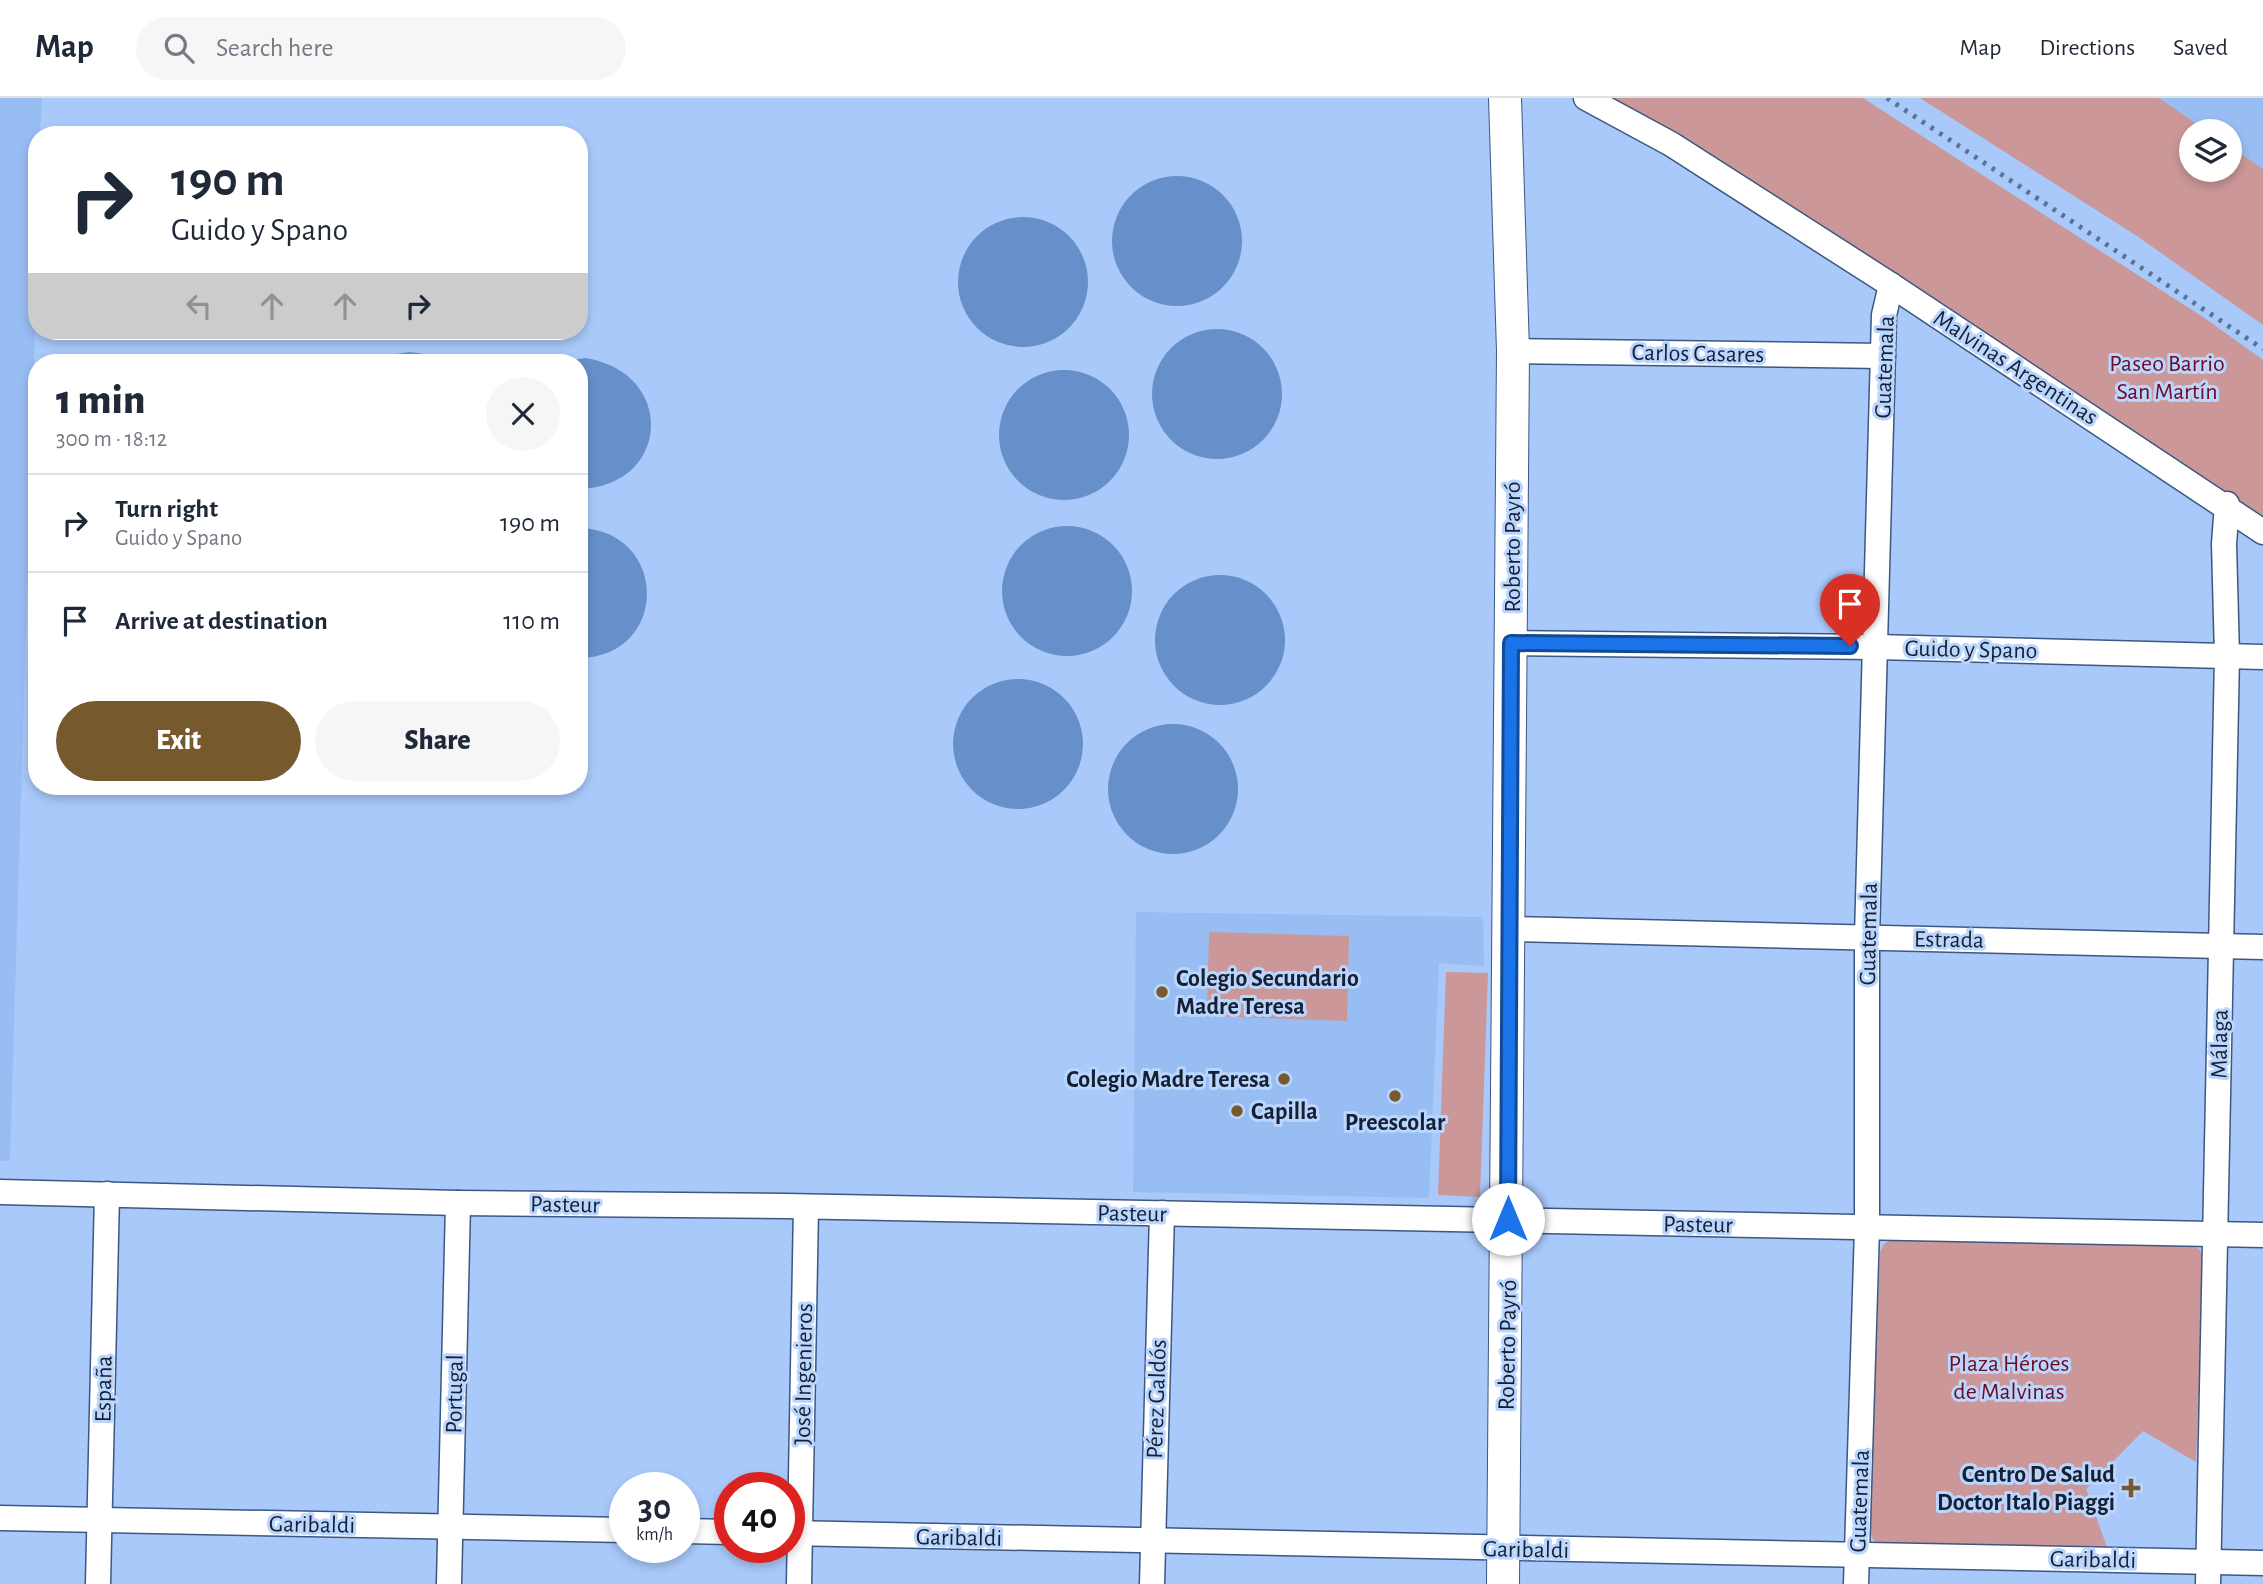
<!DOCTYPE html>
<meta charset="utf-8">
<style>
body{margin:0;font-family:"Alegreya Sans",sans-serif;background:#f6f6f7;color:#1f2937;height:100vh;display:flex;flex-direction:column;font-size:26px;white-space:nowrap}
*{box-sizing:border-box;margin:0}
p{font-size:23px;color:#747a83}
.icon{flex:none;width:38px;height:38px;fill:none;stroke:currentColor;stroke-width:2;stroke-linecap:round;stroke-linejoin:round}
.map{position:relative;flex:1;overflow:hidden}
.panel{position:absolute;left:28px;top:256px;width:560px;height:441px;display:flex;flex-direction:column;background:#fff;border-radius:28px;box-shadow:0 4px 10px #0003}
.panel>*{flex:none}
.top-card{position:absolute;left:28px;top:28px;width:560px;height:214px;border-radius:28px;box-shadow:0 4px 10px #0003;background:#fff;color:#1f2937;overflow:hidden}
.buttons{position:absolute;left:2179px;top:21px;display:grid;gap:14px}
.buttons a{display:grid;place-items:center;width:63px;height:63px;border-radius:50%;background:#fff;box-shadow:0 4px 10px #0003;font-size:35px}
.speed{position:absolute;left:609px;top:1374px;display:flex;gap:14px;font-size:35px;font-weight:700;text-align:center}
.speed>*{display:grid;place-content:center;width:91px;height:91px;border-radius:50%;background:#fff;box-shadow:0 4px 10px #0003;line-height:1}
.speed small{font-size:18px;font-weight:400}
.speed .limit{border:10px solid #d22;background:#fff;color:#111}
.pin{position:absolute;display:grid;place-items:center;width:60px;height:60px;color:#fff;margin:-72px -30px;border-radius:50% 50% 50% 0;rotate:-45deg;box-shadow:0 0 7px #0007}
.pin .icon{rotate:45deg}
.me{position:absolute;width:77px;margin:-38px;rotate:0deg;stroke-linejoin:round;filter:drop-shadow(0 0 5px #0008)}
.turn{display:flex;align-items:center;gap:24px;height:147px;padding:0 28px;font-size:32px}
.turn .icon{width:91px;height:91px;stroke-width:2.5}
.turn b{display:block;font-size:49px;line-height:60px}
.lanes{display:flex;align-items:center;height:66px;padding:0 28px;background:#0003;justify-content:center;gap:35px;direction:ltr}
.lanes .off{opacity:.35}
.round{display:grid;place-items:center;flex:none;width:74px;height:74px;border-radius:37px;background:#f6f6f7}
.head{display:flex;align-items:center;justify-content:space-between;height:119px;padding:0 28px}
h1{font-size:42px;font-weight:800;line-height:52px}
.action{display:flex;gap:14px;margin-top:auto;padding:14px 28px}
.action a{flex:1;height:80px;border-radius:42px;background:#765a2d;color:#fff;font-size:28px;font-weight:800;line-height:80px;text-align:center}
.action a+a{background:#f6f6f7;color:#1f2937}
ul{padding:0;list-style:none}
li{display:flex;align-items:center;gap:21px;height:98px;padding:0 28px;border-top:2px solid #e0e1e3}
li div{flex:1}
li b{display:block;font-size:26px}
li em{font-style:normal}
header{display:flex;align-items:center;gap:42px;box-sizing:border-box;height:98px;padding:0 35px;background:#fff;border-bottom:2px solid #e0e1e3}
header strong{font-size:33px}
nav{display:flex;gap:38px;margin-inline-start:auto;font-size:24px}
.search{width:490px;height:63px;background:#f6f6f7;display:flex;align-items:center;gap:18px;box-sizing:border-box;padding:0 24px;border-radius:38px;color:#747a83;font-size:26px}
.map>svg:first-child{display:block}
.built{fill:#98bdf3}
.green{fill:#cb9798}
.water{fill:#678fc9}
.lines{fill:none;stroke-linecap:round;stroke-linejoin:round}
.minor-casing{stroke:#3c5882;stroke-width:27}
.tertiary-casing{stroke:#3c5882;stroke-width:34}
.minor{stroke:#fff;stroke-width:24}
.tertiary{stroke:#fff;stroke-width:32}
.rail{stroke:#5c7293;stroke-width:5;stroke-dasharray:3.5 7;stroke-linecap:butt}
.route-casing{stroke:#114b97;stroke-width:18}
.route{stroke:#1a73e8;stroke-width:12}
.poi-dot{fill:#765a2d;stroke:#bbd6fe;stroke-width:2.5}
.labels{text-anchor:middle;stroke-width:6;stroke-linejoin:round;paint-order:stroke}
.street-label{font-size:24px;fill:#152133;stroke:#bbd6fe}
.park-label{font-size:24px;fill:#6e0b1f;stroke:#bbd6fe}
.poi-label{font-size:24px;font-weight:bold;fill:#152133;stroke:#bbd6fe;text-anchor:start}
</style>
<header>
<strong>Map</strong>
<div class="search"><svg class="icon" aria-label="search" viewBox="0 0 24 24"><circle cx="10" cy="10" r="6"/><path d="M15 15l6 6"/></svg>Search here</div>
<nav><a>Map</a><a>Directions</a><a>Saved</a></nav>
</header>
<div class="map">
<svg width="2263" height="1486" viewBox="0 0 2263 1486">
<rect width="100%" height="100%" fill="#a8c9fa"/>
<!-- built -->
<g class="built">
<polygon points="0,0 42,0 40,37 37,37 37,164 10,1063 0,1063"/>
<polygon points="2159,0 2263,0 2263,71 2230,48 2230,33 2207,33"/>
<polygon points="1136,814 1483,819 1484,868 1439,865 1429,1100 1133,1094"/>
</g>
<!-- green -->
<g class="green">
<polygon points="1596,0 1863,0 2206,221 2263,262 2263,427"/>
<polygon points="1920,0 2159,0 2207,33 2191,33 2191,72 2230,72 2230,48 2263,71 2263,227 2137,138"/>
<polygon points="1209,834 1349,838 1347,923 1207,918"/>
<polygon points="1446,874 1488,875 1480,1099 1438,1097"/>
<polygon points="1891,1142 2187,1146 2199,1151 2204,1161 2196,1364 2143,1333 2086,1391 2107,1449 1885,1447 1874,1443 1869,1433 1880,1154 1884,1146"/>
</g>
<!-- water -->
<g class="water">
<circle cx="1177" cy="143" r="65"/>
<circle cx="1023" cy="184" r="65"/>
<circle cx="1217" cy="296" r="65"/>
<polygon points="410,254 431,257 446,264 376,264 388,257"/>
<path d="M585,260C677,274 671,389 579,391V264H562Z"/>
<circle cx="1064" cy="337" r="65"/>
<circle cx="1067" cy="493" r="65"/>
<path d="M579,430C669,432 670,559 579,560Z"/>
<circle cx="1220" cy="542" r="65"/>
<circle cx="1018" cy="646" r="65"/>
<circle cx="1173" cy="691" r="65"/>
</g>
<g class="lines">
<!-- minor casing -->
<g class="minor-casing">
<g id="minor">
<polyline points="1586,0 1671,46 1891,187 2263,434"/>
<polyline points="1513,253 1883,258"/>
<polyline points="1511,545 1876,549 2263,559"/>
<polyline points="1510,831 2263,849"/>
<polyline points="0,1094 458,1105 785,1108 2263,1137"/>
<polyline points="0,1420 625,1432"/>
<polyline points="684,1433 730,1434"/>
<polyline points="789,1435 2263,1465"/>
<polyline points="98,1486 107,1096"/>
<polyline points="449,1486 458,1105"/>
<polyline points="799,1486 806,1109"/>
<polyline points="1152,1486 1162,1115"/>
<polyline points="1856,1486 1867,1130 1867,839 1884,217 1891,187"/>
<polyline points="2208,1486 2227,558 2224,446 2227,406"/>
</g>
</g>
<!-- tertiary casing -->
<g class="tertiary-casing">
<polyline id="tertiary" points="1503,1486 1513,253 1505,0"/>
</g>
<!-- minor -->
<use href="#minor" class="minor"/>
<!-- tertiary -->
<use href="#tertiary" class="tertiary"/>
<!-- rail -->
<polyline class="rail" points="1887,0 2263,251"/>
</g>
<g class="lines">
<!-- route casing -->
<g class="route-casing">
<polyline id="route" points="1508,1121 1511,545 1850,548"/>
</g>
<!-- route -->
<use href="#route" class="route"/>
</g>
<!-- markers -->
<g class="poi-dot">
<circle cx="1162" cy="894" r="7"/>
<circle cx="1284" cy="981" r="7"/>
<circle cx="1395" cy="998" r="7"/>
<circle cx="1237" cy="1013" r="7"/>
<path d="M2127.5 1379.5h7v7h7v7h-7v7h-7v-7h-7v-7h7z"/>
</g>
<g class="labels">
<!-- street labels -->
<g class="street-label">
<text transform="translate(1698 255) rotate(1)" y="8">Carlos Casares</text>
<text transform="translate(1884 269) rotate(-88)" y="8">Guatemala</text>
<text transform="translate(2016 269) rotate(33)" y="8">Malvinas Argentinas</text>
<text transform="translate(1512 449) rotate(-90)" y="8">Roberto Payró</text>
<text transform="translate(1971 551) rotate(1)" y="8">Guido y Spano</text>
<text transform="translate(1868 836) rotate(-89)" y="8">Guatemala</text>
<text transform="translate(1949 841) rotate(1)" y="8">Estrada</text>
<text transform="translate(2219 946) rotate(-89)" y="8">Málaga</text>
<text transform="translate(565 1106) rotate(1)" y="8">Pasteur</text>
<text transform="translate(1132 1115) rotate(1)" y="8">Pasteur</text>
<text transform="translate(1698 1126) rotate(1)" y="8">Pasteur</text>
<text transform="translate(1507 1247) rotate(-89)" y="8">Roberto Payró</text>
<text transform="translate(803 1276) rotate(-89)" y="8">José Ingenieros</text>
<text transform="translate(103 1291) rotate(-89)" y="8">España</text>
<text transform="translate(454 1296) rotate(-89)" y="8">Portugal</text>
<text transform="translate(1156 1301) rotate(-88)" y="8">Pérez Galdós</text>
<text transform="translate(1859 1403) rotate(-88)" y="8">Guatemala</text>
<text transform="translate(312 1426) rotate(1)" y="8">Garibaldi</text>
<text transform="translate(959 1439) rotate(1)" y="8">Garibaldi</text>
<text transform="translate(1526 1451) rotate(1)" y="8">Garibaldi</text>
<text transform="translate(2093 1461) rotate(1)" y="8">Garibaldi</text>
</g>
<!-- park labels -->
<g class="park-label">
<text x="2167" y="273">Paseo Barrio<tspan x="2167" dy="28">San Martín</tspan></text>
<text x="2009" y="1273">Plaza Héroes<tspan x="2009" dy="28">de Malvinas</tspan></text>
</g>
<!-- poi labels -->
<g class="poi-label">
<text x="1176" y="888">Colegio Secundario<tspan x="1176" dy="28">Madre Teresa</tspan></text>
<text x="1270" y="989" text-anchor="end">Colegio Madre Teresa</text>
<text x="1251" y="1021">Capilla</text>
<text x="1395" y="1032" text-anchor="middle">Preescolar</text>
<text x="2115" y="1384" text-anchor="end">Centro De Salud<tspan x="2115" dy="28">Doctor Italo Piaggi</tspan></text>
</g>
</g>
</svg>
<div class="buttons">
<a><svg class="icon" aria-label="layers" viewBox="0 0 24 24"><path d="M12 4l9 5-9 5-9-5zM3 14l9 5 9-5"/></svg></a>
</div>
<div class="speed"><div>30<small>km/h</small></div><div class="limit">40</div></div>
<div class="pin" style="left:1850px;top:548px;background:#d93025"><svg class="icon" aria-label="arrive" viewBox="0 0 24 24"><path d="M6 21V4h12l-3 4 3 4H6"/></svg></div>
<svg class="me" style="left:1508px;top:1121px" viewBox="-20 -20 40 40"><circle r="19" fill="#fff"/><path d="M0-13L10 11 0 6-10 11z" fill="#1a73e8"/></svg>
<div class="top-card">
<div class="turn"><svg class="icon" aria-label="right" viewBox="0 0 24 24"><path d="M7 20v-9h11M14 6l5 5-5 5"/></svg><div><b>190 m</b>Guido y Spano</div></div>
<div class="lanes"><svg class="icon off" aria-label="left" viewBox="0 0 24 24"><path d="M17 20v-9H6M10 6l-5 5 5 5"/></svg><svg class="icon off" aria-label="ahead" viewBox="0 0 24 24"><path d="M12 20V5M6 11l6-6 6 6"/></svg><svg class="icon off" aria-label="ahead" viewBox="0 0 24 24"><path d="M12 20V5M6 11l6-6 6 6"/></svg><svg class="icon" aria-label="right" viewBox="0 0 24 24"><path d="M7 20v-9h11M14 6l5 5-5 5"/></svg></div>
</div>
<section class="panel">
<div class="head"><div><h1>1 min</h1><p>300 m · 18:12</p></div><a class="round"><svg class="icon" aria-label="close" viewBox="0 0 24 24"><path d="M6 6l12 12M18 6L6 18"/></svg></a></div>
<ul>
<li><svg class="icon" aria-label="right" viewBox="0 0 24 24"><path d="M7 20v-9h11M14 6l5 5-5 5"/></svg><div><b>Turn right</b><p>Guido y Spano</p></div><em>190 m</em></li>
<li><svg class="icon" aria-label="arrive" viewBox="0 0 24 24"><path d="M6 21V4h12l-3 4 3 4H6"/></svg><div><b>Arrive at destination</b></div><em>110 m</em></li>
</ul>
<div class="action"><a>Exit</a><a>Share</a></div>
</section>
</div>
